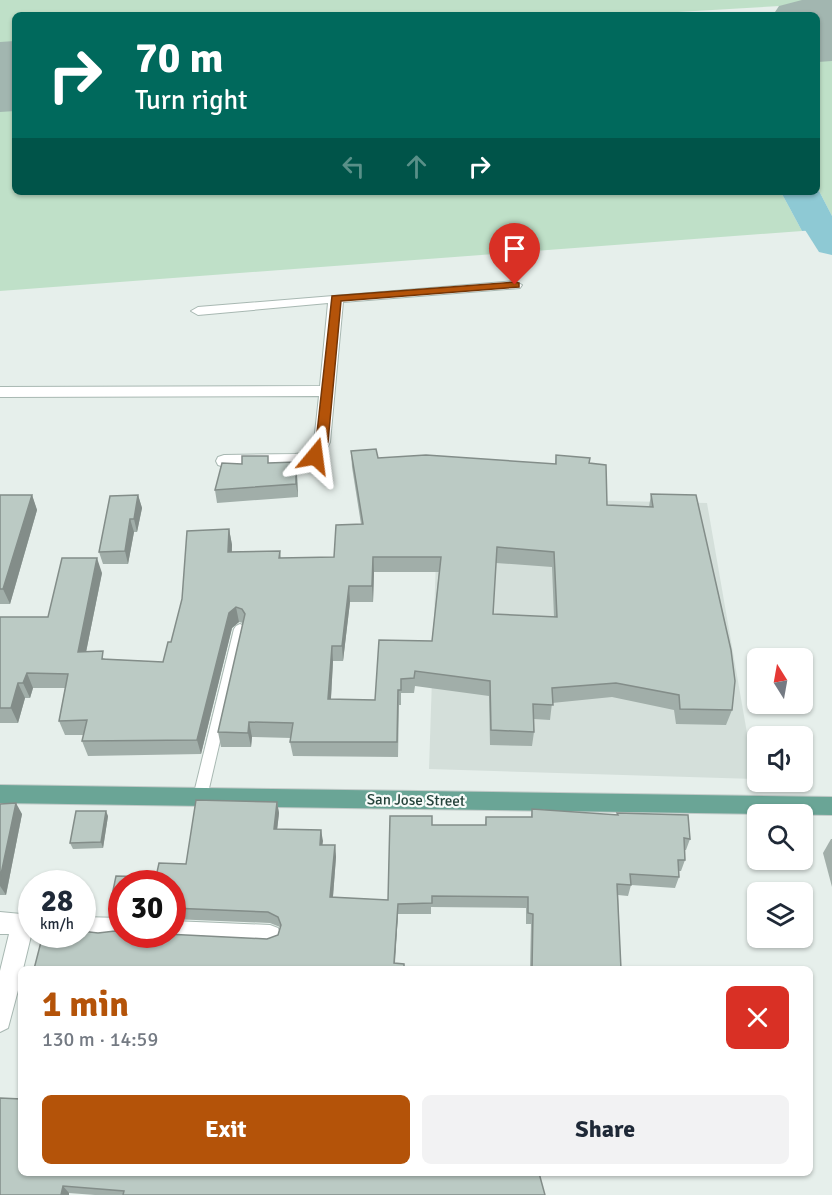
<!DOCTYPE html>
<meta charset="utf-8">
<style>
body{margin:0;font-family:Signika,sans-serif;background:#f2f2f3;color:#1f2937;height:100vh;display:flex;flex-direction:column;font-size:22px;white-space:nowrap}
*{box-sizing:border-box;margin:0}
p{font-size:20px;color:#747a83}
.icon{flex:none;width:33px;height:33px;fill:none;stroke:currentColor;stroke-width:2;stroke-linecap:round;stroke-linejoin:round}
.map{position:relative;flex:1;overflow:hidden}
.details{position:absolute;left:18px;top:966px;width:795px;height:210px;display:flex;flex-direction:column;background:#fff;border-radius:9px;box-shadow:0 2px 4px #0004}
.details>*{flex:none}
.top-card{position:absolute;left:12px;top:12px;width:808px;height:183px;border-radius:9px;box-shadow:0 2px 4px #0004;background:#00695c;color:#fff;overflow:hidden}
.needle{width:39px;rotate:349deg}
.buttons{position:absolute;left:747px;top:648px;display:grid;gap:12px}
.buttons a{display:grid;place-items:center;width:66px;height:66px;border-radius:9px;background:#fff;box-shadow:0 2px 4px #0004;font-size:30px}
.speed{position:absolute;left:18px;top:870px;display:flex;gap:12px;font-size:30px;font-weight:700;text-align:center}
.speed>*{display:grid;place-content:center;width:78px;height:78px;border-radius:50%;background:#fff;box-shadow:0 2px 4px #0004;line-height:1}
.speed small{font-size:15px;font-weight:400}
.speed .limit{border:9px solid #d22;background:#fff;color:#111}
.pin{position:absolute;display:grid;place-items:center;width:51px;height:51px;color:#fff;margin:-62px -26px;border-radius:50% 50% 50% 0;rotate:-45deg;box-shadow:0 0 6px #0007}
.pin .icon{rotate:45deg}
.me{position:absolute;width:66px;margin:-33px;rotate:16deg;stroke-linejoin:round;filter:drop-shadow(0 0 4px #0008)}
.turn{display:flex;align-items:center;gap:21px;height:126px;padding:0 24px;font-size:27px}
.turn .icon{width:78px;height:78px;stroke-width:2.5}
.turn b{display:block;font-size:42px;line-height:51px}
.lanes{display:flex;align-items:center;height:57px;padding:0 24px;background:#0003;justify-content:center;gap:30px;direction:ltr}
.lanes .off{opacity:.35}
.round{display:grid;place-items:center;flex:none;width:63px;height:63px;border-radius:9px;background:#f2f2f3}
.head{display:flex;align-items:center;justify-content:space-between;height:102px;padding:0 24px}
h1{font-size:36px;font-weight:700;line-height:45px;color:#b45309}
.action{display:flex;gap:12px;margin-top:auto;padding:12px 24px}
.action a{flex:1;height:69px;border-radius:9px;background:#b45309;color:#fff;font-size:24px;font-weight:700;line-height:69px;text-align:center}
.action a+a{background:#f2f2f3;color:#1f2937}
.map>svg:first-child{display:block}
.built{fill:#d4dfda}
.green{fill:#bfe0c8}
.water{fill:#8ec9d4}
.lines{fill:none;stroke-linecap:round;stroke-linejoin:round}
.river{fill:#8ec9d4;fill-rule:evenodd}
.runway{fill:#a2b6b0;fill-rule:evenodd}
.lane-casing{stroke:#a8b8b2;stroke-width:2}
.street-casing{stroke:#a8b8b2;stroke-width:2}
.primary-casing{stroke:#c2cac8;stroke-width:2}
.lane{fill:#fff;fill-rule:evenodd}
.street{fill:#fff;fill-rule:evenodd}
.primary{fill:#6aa596;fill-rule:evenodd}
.wall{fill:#a1aea9;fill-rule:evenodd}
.shaded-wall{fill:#838d89}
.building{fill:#bbcac4;stroke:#838d89;stroke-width:1.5;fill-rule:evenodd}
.route{fill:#b45309;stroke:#753606;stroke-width:1.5}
.labels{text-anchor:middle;stroke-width:4.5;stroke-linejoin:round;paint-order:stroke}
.street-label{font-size:15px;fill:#24423a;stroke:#f7fbf9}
</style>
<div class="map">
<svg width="832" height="1195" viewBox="0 0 832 1195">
<rect width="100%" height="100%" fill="#e6efeb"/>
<!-- built -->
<polygon class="built" points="438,497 707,503 755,779 429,769"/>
<!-- green -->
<g class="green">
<polygon points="0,0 832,0 832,3 626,15 15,15 15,50 0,50"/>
<polygon points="832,55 832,216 818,189 818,56"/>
<polygon points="15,105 15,192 781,192 802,231 0,291 0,106"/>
</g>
<!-- water -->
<polygon class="water" points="818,189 832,216 832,229 802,231 781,192 818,192"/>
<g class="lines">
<!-- river -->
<polygon class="river" points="781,192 815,192 832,217 832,255 819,252"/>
<!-- runway -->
<g class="runway">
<polygon points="802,0 832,0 832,61 818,62 818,15 773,15 779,6"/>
<polygon points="15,41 15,111 0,112 0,42"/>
</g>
<!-- lane casing -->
<g class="lane-casing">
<polygon id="lane" points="240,624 244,626 246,629 207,797 205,801 200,803 195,801 193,797 234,629 236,626"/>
</g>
<!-- street casing -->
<g class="street-casing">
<g id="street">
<path d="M515,281L522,285L520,288L343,302L330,442L321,460C290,469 256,466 224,467L218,465L216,461L218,457L224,455L295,454L309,452L314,442L319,396L0,397V387L320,386L328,303L198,315L191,311L198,307Z"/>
<polygon points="0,912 32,915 32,934 37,934 31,936 23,969 21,969 21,979 8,1028 0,1032 0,971 9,934 0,934"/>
<path d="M82,917L122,918V934H131C120,944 86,942 74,934H82Z"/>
<polygon points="172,921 270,925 278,928 281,936 278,944 270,947 172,943 164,940 162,934 172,934"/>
</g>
</g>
<!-- primary casing -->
<g class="primary-casing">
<polygon id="primary" points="0,785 832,797 832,815 0,803"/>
</g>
<!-- lane -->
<use href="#lane" class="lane"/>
<!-- street -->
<use href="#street" class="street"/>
<!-- primary -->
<use href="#primary" class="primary"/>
</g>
<!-- wall -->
<g class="wall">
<path d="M351,451L378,458L555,464L556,455L589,463L607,505L649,507L651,494L732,710L726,725L676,724L674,710L612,697L552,703L550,720L534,719V732L532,746L490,745L489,696L415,686L414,693H401V705H399L398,757L293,756L290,742L291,738L252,737L251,747H221L218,732L243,623L239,622L232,628L201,754L88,756L82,741L84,735H65L59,721L65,688H33L30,698H25L18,723H0V617H48L102,573L86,652L106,659L163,662L171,642L229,529L232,545V552L280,551L281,558L334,557L361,524L352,467ZM496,563L552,567L554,617L493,614ZM374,572H439L432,641L375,700L331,699L333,661H343L350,602H373Z"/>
<polygon points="296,462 297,475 298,497 217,503 215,490 242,464"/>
<polygon points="0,495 32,495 37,510 10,604 0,604"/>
<polygon points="138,495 142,508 137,532 134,532 128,564 103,564 99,552"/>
<polygon points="196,800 277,802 279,813 277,829 321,830 322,845 335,845 336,857 333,897 388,900 390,816 432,816 432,825 485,825 486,817 531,817 532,809 617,815 617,813 688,815 690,839 686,850 685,850 685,860 681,871 679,871 679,877 675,888 631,885 628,896 618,895 621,969 530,969 531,924 526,924 526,908 431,907 431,914 398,914 395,963 404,964 405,969 34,969 43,934 82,934 82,931 98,933 115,931 122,928 122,934 166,934 267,939 278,935 280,927 270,923 172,919 172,884 122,884 122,926 119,921 119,916 114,916 110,905 116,876 156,877 159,863 186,864"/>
<polygon points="0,804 22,814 6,895 0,895"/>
<polygon points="108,816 103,848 73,849 70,843"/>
<polygon points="831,839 832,839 832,887 823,853"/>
<polygon points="21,1099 545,1195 95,1195 69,1193 69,1195 0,1195"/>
</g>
<!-- shaded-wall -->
<g class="shaded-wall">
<polygon points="296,462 297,475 298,497 296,484"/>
<polygon points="32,495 37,510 10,604 3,589"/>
<polygon points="138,495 142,508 137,532 134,519"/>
<polygon points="130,519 134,532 128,564 125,551"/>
<polygon points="229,529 232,545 231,568 228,552"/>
<polygon points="373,557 374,572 373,602 372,586"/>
<polygon points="97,558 102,573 83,667 78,652"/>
<polygon points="349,586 350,602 343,661 342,646"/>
<polygon points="236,607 239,622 232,628 201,754 197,740 229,613"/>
<polygon points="332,646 333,661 330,714 328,699"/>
<polygon points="27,673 33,688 30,698 23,683"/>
<polygon points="18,683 25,698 18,723 11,708"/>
<polygon points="249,722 252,737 251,747 248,733"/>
<polygon points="277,802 279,813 276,840 274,829"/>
<polygon points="16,803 22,814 6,895 0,886 0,879"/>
<polygon points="106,811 108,816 103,848 101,842"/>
<polygon points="321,830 323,841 321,857 320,845"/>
<polygon points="335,845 336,857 332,908 330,897"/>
<polygon points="398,904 398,914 394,969 394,963"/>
<polygon points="63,1186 69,1193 69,1195 61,1195"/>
</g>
<!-- building -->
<g class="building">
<path d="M376,449L378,458L426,455L556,464V455L590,458L589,463L606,465L607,505L653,507L651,494L696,495L731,650L735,681L732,710L680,709L679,695L616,683L552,688L553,705L533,704L534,732L491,730L490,681L415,671L414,678L401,679V690H398L397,742H290L293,723L249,722L248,733L218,732L245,614L242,609L236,607L229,613L197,740L82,741L87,720L59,721L68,674L27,673L23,683H18L11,708H0V617H48L62,558H97L78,652L103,651L102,659L163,662L168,642H171L182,599L187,531L229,529L228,552L280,551L279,558L334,557L336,525L363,524L351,451ZM497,547L554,552L557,617L493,614ZM373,557H441L432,641L379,640L375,700L328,699L332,646H342L349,586H372Z"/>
<polygon points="242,456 268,456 268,463 296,462 296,484 215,490 222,463 242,464"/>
<polygon points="0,495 32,495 3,589 0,589"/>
<polygon points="138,495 134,519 130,519 125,551 99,552 110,496"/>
<polygon points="196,800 277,802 274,829 321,830 320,845 335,845 330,897 388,900 390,816 432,816 432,825 486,825 486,817 532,817 532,809 618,815 617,813 688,815 690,839 684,838 685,860 678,860 679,877 630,874 631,885 617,884 621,969 532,969 533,914 528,913 528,897 432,896 432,903 398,904 394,963 404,964 404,969 34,969 43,934 82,934 82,931 98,933 115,931 122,928 122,934 166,934 267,939 278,935 281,925 278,917 268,912 172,908 172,884 122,884 122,922 119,921 119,906 110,905 116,876 156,877 159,863 186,864"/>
<polygon points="16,803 0,879 0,804"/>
<polygon points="76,811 106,811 101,842 70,843"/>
<polygon points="0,1098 21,1099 21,1173 539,1173 545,1195 123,1195 124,1191 63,1186 61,1195 0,1195"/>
</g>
<!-- route -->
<polygon class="route" points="515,282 519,283 519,287 341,301 328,442 319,459 311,459 309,456 316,442 332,296"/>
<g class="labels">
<!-- street labels -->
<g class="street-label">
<text transform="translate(416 800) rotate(1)" y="5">San Jose Street</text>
</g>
</g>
</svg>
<div class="buttons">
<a><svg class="needle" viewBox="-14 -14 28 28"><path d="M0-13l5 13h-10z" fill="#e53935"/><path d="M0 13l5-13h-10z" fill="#747a83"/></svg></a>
<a><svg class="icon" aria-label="sound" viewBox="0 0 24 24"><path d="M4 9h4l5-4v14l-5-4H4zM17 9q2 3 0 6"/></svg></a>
<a><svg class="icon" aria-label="search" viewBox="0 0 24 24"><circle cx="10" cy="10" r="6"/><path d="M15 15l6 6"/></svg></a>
<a><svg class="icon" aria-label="layers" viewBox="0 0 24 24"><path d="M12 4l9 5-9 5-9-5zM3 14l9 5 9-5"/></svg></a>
</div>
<div class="speed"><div>28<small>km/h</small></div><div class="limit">30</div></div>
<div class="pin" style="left:515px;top:285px;background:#d93025"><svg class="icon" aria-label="arrive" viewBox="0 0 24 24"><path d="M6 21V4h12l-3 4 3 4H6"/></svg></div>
<svg class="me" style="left:315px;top:456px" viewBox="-20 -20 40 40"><path d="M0-17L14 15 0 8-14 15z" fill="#b45309" stroke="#fff" stroke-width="4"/></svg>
<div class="top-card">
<div class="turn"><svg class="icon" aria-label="right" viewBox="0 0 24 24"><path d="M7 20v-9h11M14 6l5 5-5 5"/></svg><div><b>70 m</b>Turn right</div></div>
<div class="lanes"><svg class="icon off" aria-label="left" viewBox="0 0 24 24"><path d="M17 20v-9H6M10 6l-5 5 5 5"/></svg><svg class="icon off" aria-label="ahead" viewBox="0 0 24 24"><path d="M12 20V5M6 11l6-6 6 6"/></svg><svg class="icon" aria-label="right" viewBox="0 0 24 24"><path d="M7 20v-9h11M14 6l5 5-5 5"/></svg></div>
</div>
<section class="details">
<div class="head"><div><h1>1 min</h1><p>130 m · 14:59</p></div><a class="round" style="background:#d93025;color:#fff"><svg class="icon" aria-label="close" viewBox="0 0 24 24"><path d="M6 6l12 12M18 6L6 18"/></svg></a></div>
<div class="action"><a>Exit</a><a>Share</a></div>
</section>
</div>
